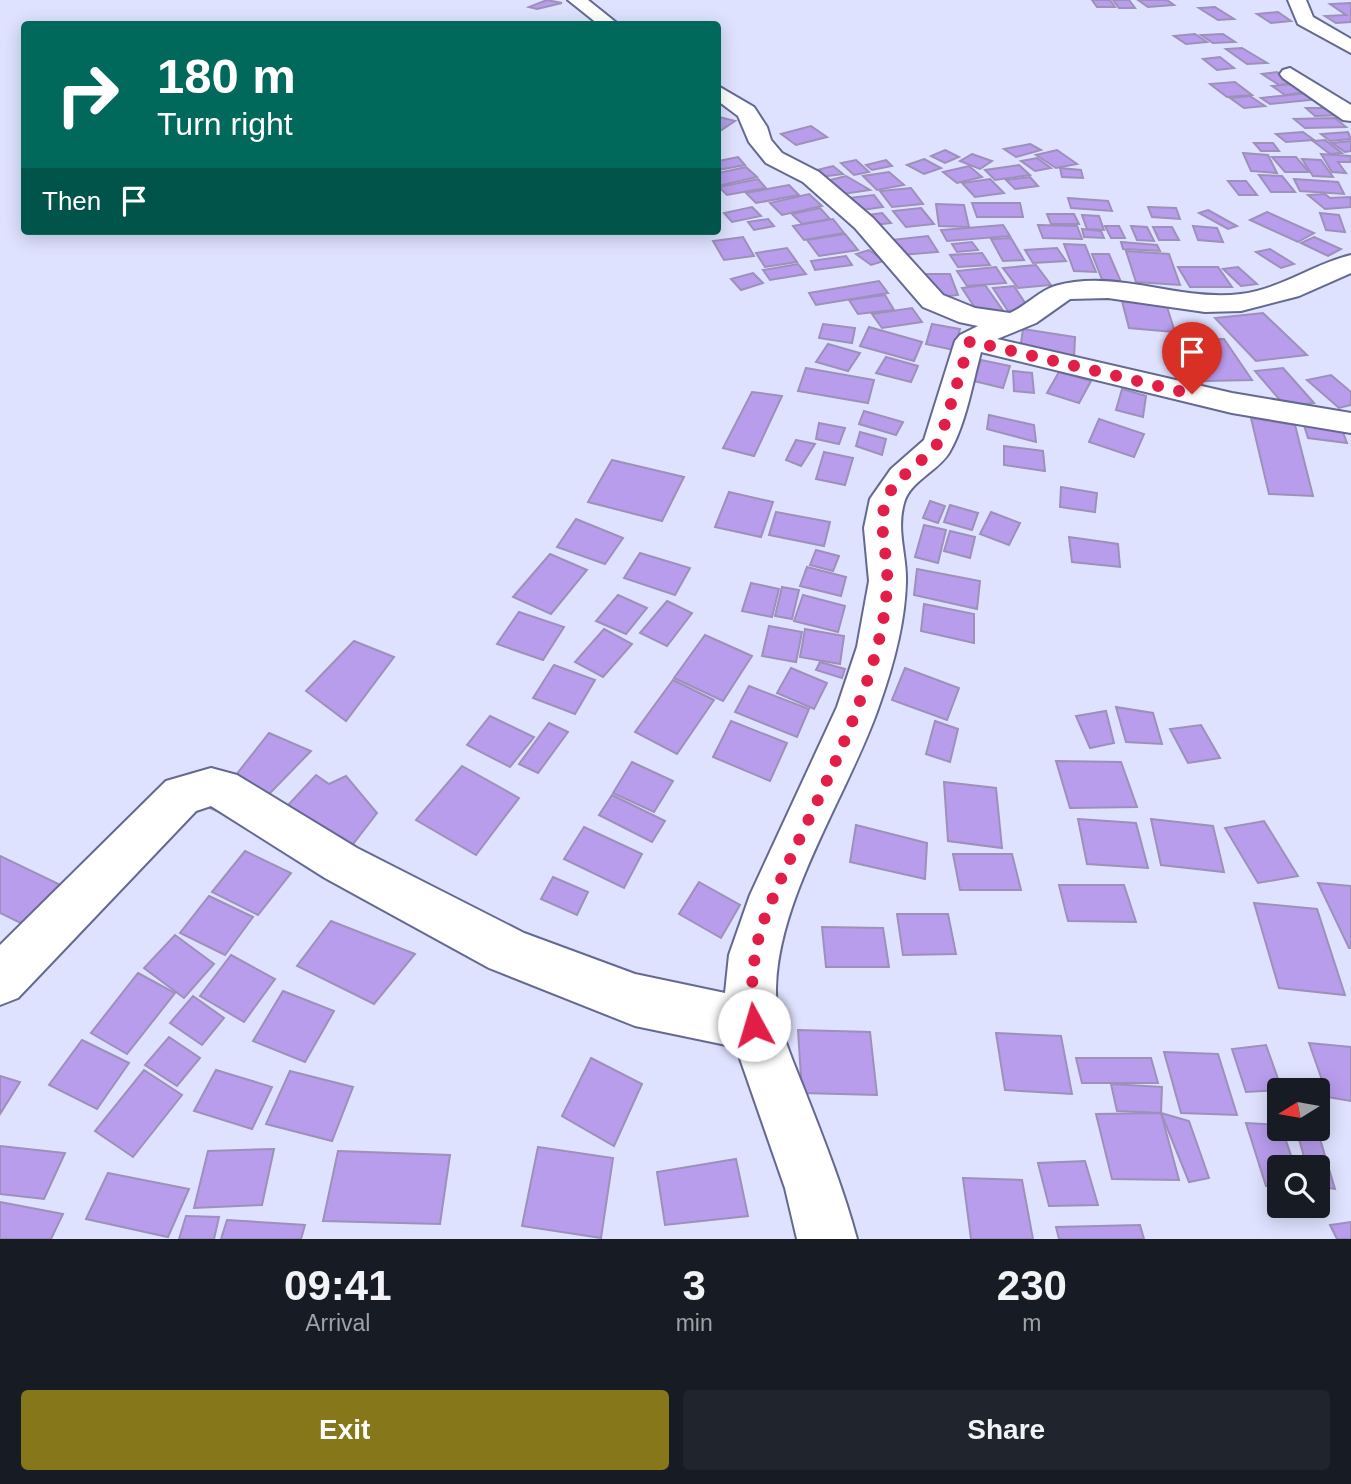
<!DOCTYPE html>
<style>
body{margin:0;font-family:Arial,sans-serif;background:#20242c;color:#f1f3f6;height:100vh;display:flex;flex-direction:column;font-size:26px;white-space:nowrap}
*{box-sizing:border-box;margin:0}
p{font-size:23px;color:#9ea1a6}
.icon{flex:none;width:38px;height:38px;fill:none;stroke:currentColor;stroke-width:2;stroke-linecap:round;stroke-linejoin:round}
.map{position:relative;height:1239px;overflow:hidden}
.side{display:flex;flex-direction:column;background:#171b24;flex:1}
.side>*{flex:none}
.guide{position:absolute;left:21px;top:21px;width:700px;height:214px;border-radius:7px;box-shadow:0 4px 18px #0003;background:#00695c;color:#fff;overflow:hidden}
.needle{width:46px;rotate:259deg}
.buttons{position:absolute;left:1267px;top:1078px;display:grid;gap:14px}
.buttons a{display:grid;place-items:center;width:63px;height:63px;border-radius:7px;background:#171b24;box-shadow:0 4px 18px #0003;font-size:35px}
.pin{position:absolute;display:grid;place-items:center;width:60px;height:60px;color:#fff;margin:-72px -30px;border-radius:50% 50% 50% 0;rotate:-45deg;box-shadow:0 0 7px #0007}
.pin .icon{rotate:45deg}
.me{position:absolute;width:77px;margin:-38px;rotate:354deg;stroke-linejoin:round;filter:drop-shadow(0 0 5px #0008)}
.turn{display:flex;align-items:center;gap:24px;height:147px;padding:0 21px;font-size:32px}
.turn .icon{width:91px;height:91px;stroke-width:2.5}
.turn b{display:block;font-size:49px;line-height:60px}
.then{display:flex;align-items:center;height:66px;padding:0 21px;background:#0003;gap:14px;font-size:26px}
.eta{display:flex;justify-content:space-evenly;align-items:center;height:119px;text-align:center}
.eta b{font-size:42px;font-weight:700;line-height:49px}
.cta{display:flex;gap:14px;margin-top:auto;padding:14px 21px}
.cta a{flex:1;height:80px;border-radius:7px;background:#87771b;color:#fff;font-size:28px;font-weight:700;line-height:80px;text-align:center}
.cta a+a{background:#20242c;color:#f1f3f6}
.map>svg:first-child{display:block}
.building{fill:#b89ded;stroke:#9d90ba;stroke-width:2}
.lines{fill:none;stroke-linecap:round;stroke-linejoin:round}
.minor-casing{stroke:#646991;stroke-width:4}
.minor{fill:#fff;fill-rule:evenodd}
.route{stroke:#e11d48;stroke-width:12;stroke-dasharray:0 21.6}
</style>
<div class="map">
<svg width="1351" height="1239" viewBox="0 0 1351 1239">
<rect width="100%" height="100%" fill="#dee2fe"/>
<!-- building -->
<g class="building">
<polygon points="547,0 562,3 537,9 529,7"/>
<polygon points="1092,0 1110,0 1115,7 1097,7"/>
<polygon points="1113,0 1129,0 1135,8 1119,8"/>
<polygon points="1138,0 1167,0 1174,5 1148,7"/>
<polygon points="1351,3 1351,22 1336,23 1325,16 1346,15 1330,4"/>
<polygon points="1215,7 1234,19 1218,20 1199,8"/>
<polygon points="1278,12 1291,21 1271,23 1257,14"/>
<polygon points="1195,34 1207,42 1186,44 1174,36"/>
<polygon points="1223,34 1235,42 1213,43 1201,35"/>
<polygon points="1242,48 1267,63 1247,64 1226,49"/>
<polygon points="1220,57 1234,68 1217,70 1203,59"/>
<polygon points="1277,72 1294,83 1279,85 1262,74"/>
<polygon points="1235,82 1252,95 1227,97 1210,84"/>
<polygon points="1293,84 1306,92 1285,95 1272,86"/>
<polygon points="1309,93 1319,99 1270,104 1261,98"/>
<polygon points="1250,96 1265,106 1244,108 1230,98"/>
<polygon points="1306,108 1334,108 1344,115 1315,116"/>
<polygon points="718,117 719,117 735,121 720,131 718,130"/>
<polygon points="1335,118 1346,127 1305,128 1294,119"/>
<polygon points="811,126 827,137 796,145 781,134"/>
<polygon points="1303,132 1314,140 1286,142 1276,134"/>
<polygon points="1348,132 1351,139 1330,141 1321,134"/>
<polygon points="1325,140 1342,153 1330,154 1313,141"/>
<polygon points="1351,141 1351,151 1345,152 1332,143"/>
<polygon points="1254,143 1273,143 1279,151 1261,151"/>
<polygon points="1030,144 1041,150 1016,157 1004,149"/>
<polygon points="945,150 959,157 945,163 931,156"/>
<polygon points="1057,150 1077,164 1056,168 1036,155"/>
<polygon points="1243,153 1268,155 1277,173 1251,171"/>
<polygon points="972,154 992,161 980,169 960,161"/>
<polygon points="1321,154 1351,156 1351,162 1338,162 1346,173 1332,172"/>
<polygon points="738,157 745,165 718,170 718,161"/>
<polygon points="1272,157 1296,157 1309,172 1285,172"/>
<polygon points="1037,158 1051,168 1035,171 1021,161"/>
<polygon points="924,159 941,168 924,174 907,165"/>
<polygon points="1302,159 1321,160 1333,177 1313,176"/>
<polygon points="856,160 869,172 854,175 841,163"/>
<polygon points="886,160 892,166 872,170 866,165"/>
<polygon points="1019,165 1030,175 995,180 985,170"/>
<polygon points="833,166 843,174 820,177 813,171"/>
<polygon points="969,166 982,177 957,183 943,172"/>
<polygon points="746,167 757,177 718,186 718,173"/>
<polygon points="1060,168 1081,170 1083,178 1062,177"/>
<polygon points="889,172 904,185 877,190 863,176"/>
<polygon points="1259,175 1282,176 1295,192 1271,192"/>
<polygon points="846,176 870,190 843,194 826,181"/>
<polygon points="1030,177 1038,186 1015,189 1006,180"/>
<polygon points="758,179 766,188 727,195 719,187"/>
<polygon points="990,179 1004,193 975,197 962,183"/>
<polygon points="1294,179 1338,182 1344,194 1300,191"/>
<polygon points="1228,181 1246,181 1257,195 1239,195"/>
<polygon points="789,185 799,195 756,203 746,193"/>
<polygon points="911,188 923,204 892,207 880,191"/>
<polygon points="809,194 822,206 782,215 770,203"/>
<polygon points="1325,194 1330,198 1350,197 1351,207 1325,209 1308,195"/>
<polygon points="874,195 883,207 862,210 849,198"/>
<polygon points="1068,198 1108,201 1112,211 1071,208"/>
<polygon points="972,203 1020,203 1023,217 977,217"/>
<polygon points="936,204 964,205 969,227 939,226"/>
<polygon points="752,207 761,216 732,222 724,213"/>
<polygon points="1148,207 1176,208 1180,219 1152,217"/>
<polygon points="820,208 830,219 802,224 792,214"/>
<polygon points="921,208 934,224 906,227 893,211"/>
<polygon points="1208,210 1237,226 1228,229 1199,213"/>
<polygon points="1267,212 1314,233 1298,242 1250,220"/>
<polygon points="882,213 891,223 875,225 868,215"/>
<polygon points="1320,213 1339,215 1345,232 1326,230"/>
<polygon points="1047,214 1074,214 1079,224 1051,224"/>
<polygon points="1082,215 1099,216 1104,230 1087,229"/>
<polygon points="768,219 774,226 754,230 748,222"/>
<polygon points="833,219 844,233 804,240 793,226"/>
<polygon points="1003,225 1010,236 947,241 941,230"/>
<polygon points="1038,225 1077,226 1082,239 1043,238"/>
<polygon points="1105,226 1119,226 1125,238 1111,238"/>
<polygon points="1131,226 1147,227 1154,241 1137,240"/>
<polygon points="1193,226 1217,228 1223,242 1198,240"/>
<polygon points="1153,227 1172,227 1179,240 1159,240"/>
<polygon points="1082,229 1101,231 1104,238 1084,237"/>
<polygon points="845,234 858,250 819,256 807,240"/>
<polygon points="928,236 938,252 901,255 891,240"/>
<polygon points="743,237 754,256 724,260 713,241"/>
<polygon points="1314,237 1341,249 1328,256 1301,243"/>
<polygon points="1011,238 1024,260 1003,261 991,239"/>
<polygon points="972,242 978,250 957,252 952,244"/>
<polygon points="1121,242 1157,245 1160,251 1123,249"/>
<polygon points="1064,244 1085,245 1096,272 1074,271"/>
<polygon points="787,248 797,262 765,267 756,253"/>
<polygon points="1057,248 1066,261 1033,263 1025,250"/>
<polygon points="1270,249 1294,264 1281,268 1256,252"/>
<polygon points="869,250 884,261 871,265 856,254"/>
<polygon points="1126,251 1169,254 1180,285 1136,282"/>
<polygon points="982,253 990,265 958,267 950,255"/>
<polygon points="1092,254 1109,254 1121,282 1103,282"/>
<polygon points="846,256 852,265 815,270 811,261"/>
<polygon points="798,264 806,274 770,280 763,270"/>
<polygon points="1036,265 1051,285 1018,288 1003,268"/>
<polygon points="996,267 1006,283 967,286 957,271"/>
<polygon points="1178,267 1218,267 1232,287 1190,287"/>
<polygon points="1238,267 1257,284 1241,286 1223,269"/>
<polygon points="753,273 763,283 741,290 731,279"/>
<polygon points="922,274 950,274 958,295 940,297"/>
<polygon points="879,281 888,293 816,305 809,293"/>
<polygon points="985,285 1004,312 979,314 962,288"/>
<polygon points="1014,286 1029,309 1008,311 993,288"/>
<polygon points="885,295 894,310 858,314 849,300"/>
<polygon points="1122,301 1166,304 1175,332 1129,328"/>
<polygon points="912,308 922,322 882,328 872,314"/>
<polygon points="1263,313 1307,355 1256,361 1215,318"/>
<polygon points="823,324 855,328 852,343 819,338"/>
<polygon points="932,324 960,329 954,350 926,344"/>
<polygon points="869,327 922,342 914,361 860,346"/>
<polygon points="1023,329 1075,337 1074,359 1020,350"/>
<polygon points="1224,339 1252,380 1205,381 1178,340"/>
<polygon points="828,344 860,353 848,371 816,362"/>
<polygon points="886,357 918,366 911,382 876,373"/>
<polygon points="981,360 1010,366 1003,388 974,381"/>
<polygon points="806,368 874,380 868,403 798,391"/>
<polygon points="1283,368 1314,403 1285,406 1255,371"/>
<polygon points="1013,371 1032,373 1034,393 1014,391"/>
<polygon points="1059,372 1091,381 1079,403 1047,393"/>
<polygon points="1331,375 1351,392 1351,405 1339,408 1307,380"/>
<polygon points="1122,389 1146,396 1143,417 1116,410"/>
<polygon points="752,392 782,396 754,456 723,448"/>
<polygon points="864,411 903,422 896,435 859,424"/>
<polygon points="989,415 1034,425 1036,442 987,429"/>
<polygon points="1251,418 1295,425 1313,496 1269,494"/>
<polygon points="1099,419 1144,434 1134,457 1089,442"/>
<polygon points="1303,422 1341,427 1347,443 1308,438"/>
<polygon points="819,423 845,428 839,444 816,439"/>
<polygon points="860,432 886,439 882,455 856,446"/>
<polygon points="796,440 815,444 801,466 786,460"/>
<polygon points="1004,446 1043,451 1045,471 1004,465"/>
<polygon points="824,452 853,458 845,485 816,479"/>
<polygon points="612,460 684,477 662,521 588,502"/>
<polygon points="1061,487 1097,493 1095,512 1060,507"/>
<polygon points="729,492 773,502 761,537 715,527"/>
<polygon points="930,501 945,506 938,523 923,518"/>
<polygon points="950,505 978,513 972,530 944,522"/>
<polygon points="776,512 830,522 824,546 769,535"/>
<polygon points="991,512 1020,523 1009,545 980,534"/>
<polygon points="576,519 623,538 605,564 557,547"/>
<polygon points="924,525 946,530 938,563 915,557"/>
<polygon points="950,531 975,537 970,558 944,551"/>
<polygon points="1069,537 1118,544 1120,567 1072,562"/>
<polygon points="816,550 839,556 833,571 810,565"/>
<polygon points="640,553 690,568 675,595 624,578"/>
<polygon points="550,554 587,570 551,614 513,597"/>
<polygon points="807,567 846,577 841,596 800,586"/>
<polygon points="917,569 980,581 977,609 914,595"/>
<polygon points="751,583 779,589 772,617 742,611"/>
<polygon points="782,587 799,590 792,619 775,616"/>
<polygon points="618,595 647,608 626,634 596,621"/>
<polygon points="803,595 845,606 838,632 794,621"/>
<polygon points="667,601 692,613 667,646 640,633"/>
<polygon points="924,604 974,614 974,643 921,631"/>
<polygon points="519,612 564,627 543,660 497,644"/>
<polygon points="769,626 802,632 796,662 762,656"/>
<polygon points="604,629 632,644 603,677 575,662"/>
<polygon points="805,629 844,636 840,664 800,657"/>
<polygon points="705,635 752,656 723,701 674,678"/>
<polygon points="354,641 394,657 346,721 306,691"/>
<polygon points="820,662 845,669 842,678 816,670"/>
<polygon points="554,665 595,680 575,714 533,698"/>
<polygon points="791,668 827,683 814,709 777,693"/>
<polygon points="905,668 959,688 947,720 892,700"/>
<polygon points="673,680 714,700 677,754 635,732"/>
<polygon points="749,686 809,709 797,737 735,712"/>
<polygon points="1116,707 1153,713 1162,744 1126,742"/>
<polygon points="1106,711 1114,743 1090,748 1076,716"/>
<polygon points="490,716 534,737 510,767 467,745"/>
<polygon points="731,721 787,743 770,781 713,757"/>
<polygon points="935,721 958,729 950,762 926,754"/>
<polygon points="549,723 568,732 538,773 519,764"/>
<polygon points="1201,725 1220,758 1188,763 1170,729"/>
<polygon points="269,733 311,751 242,822 210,808"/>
<polygon points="1056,761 1121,762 1137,807 1070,808"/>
<polygon points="632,762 673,781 654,812 613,793"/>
<polygon points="462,766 519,798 476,855 416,820"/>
<polygon points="316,775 329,784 346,776 377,813 326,879 264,831"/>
<polygon points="944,782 996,788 1002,848 948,841"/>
<polygon points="612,795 665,821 652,842 599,815"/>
<polygon points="1078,819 1136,823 1148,868 1087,864"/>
<polygon points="1151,819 1213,826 1224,872 1161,865"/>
<polygon points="1264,821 1298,876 1258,883 1225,828"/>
<polygon points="856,825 927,843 925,879 850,862"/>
<polygon points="584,827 642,854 624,888 564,859"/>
<polygon points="245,851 291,873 258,915 212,892"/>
<polygon points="953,854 1012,854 1021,890 960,890"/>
<polygon points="0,856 67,888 31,928 0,913"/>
<polygon points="553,877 588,892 577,915 541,899"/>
<polygon points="699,882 740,905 721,938 679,914"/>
<polygon points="1318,883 1351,886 1351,948 1349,948"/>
<polygon points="1059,885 1124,885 1136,922 1068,921"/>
<polygon points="209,896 253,917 225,955 180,933"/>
<polygon points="1254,903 1317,909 1345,995 1279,988"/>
<polygon points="897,914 948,914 956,954 903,955"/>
<polygon points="331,921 415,954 374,1004 297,966"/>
<polygon points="822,927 883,928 889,967 826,967"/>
<polygon points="175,935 214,964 184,998 144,968"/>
<polygon points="231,955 275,979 244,1022 200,996"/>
<polygon points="138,973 175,993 127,1054 91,1033"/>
<polygon points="283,991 334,1011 305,1062 253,1041"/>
<polygon points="193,996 224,1018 202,1045 170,1023"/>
<polygon points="798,1030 870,1032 877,1095 802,1093"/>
<polygon points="996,1033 1061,1036 1072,1094 1005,1090"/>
<polygon points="169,1037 200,1058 177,1086 145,1065"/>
<polygon points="82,1040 129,1063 97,1109 49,1085"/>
<polygon points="1309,1043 1351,1047 1351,1101 1328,1097"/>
<polygon points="1266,1045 1282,1090 1246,1092 1232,1049"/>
<polygon points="1164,1052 1218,1054 1237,1115 1181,1113"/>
<polygon points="591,1058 642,1084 614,1146 562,1116"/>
<polygon points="1076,1058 1151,1058 1158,1083 1082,1083"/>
<polygon points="144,1070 182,1095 133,1157 95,1131"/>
<polygon points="216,1070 272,1087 252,1129 194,1111"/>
<polygon points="290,1071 353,1087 332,1141 266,1124"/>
<polygon points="0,1076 20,1082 0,1114"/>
<polygon points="1111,1084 1162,1087 1161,1113 1117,1111"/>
<polygon points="1161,1113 1179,1180 1112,1179 1096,1114"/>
<polygon points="1161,1113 1189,1121 1209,1178 1189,1182"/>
<polygon points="1246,1123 1279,1125 1282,1129 1295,1167 1279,1167 1279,1186 1266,1186"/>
<polygon points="1296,1129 1317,1129 1335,1189 1318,1186 1318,1167 1307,1167"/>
<polygon points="0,1146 65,1153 44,1199 0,1194"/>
<polygon points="538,1147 613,1158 601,1238 522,1226"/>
<polygon points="274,1149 262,1205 194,1208 208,1151"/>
<polygon points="338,1151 450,1155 440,1224 323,1221"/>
<polygon points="736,1159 748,1216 665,1225 657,1172"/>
<polygon points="1085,1161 1098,1205 1049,1206 1038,1163"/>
<polygon points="108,1173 189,1189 168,1237 86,1219"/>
<polygon points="963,1178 1022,1180 1033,1239 971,1239"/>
<polygon points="0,1202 63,1214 51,1239 0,1239"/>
<polygon points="186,1216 219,1217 214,1239 179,1239"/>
<polygon points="227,1220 305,1225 301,1239 221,1239"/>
<polygon points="1351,1222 1351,1239 1337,1239 1330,1225"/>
<polygon points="1140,1225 1144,1239 1059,1239 1056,1227"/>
</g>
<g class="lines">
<!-- minor casing -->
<g class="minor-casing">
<g id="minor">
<polygon points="568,0 588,0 618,24 598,24"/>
<polygon points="1288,0 1306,0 1313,17 1351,39 1351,53 1298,24"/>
<polygon points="1290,68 1351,105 1351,121 1343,120 1283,78 1280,74 1283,70"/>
<path d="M718,86L754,107L767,127L771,140L782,153L819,172L873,218L943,295L975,308L1010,313C1026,306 1039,291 1055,286C1116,268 1179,302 1241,294C1281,289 1313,264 1351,255V273L1299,296L1241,311L1205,312L1108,298L1070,299L1036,323L997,339L1232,393L1351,413V433L1232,413L981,352C972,385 966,424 949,453C937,472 910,481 904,503C896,531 907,555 906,582C905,623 893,667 879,706C849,793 778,896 776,988C775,1026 795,1064 808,1099C826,1145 844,1191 857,1239H797L785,1188L736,1047L635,1026L489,968L325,878L211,806L196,811L18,998L0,1005V945L166,781L211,768L237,775L357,848L524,933L635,974L725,993L729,955L750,895L837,707L857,647L869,581L864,528L870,499L891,469L924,440L955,341L960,335L978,326L959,322L923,307L855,228L803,182L766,163L749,142L738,116L718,101Z"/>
</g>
</g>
<!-- minor -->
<use href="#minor" class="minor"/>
</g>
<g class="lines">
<!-- route -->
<path class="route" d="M754,1025C750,990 752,960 762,925C790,851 831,781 858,706C873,667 886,624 887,583C889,555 876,525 887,498C897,474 926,462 940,440L970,341L1192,394"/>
</g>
</svg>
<div class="buttons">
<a><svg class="needle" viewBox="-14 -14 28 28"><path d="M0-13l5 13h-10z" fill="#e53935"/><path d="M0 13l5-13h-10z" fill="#9ea1a6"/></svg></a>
<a><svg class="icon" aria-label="search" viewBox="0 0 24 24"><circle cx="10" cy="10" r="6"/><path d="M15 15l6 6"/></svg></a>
</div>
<div class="pin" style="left:1192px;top:394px;background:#d93025"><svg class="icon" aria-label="arrive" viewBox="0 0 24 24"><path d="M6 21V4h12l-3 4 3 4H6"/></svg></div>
<svg class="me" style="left:754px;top:1025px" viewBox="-20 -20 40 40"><circle r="19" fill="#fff"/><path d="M0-13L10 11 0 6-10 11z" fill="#e11d48"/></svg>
<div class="guide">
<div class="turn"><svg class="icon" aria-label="right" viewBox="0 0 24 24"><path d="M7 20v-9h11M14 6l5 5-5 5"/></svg><div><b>180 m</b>Turn right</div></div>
<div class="then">Then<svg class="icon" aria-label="arrive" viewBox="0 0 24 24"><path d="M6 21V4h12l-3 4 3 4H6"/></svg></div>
</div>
</div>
<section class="side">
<div class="eta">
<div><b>09:41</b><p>Arrival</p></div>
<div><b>3</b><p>min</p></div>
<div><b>230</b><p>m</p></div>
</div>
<div class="cta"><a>Exit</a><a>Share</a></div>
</section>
